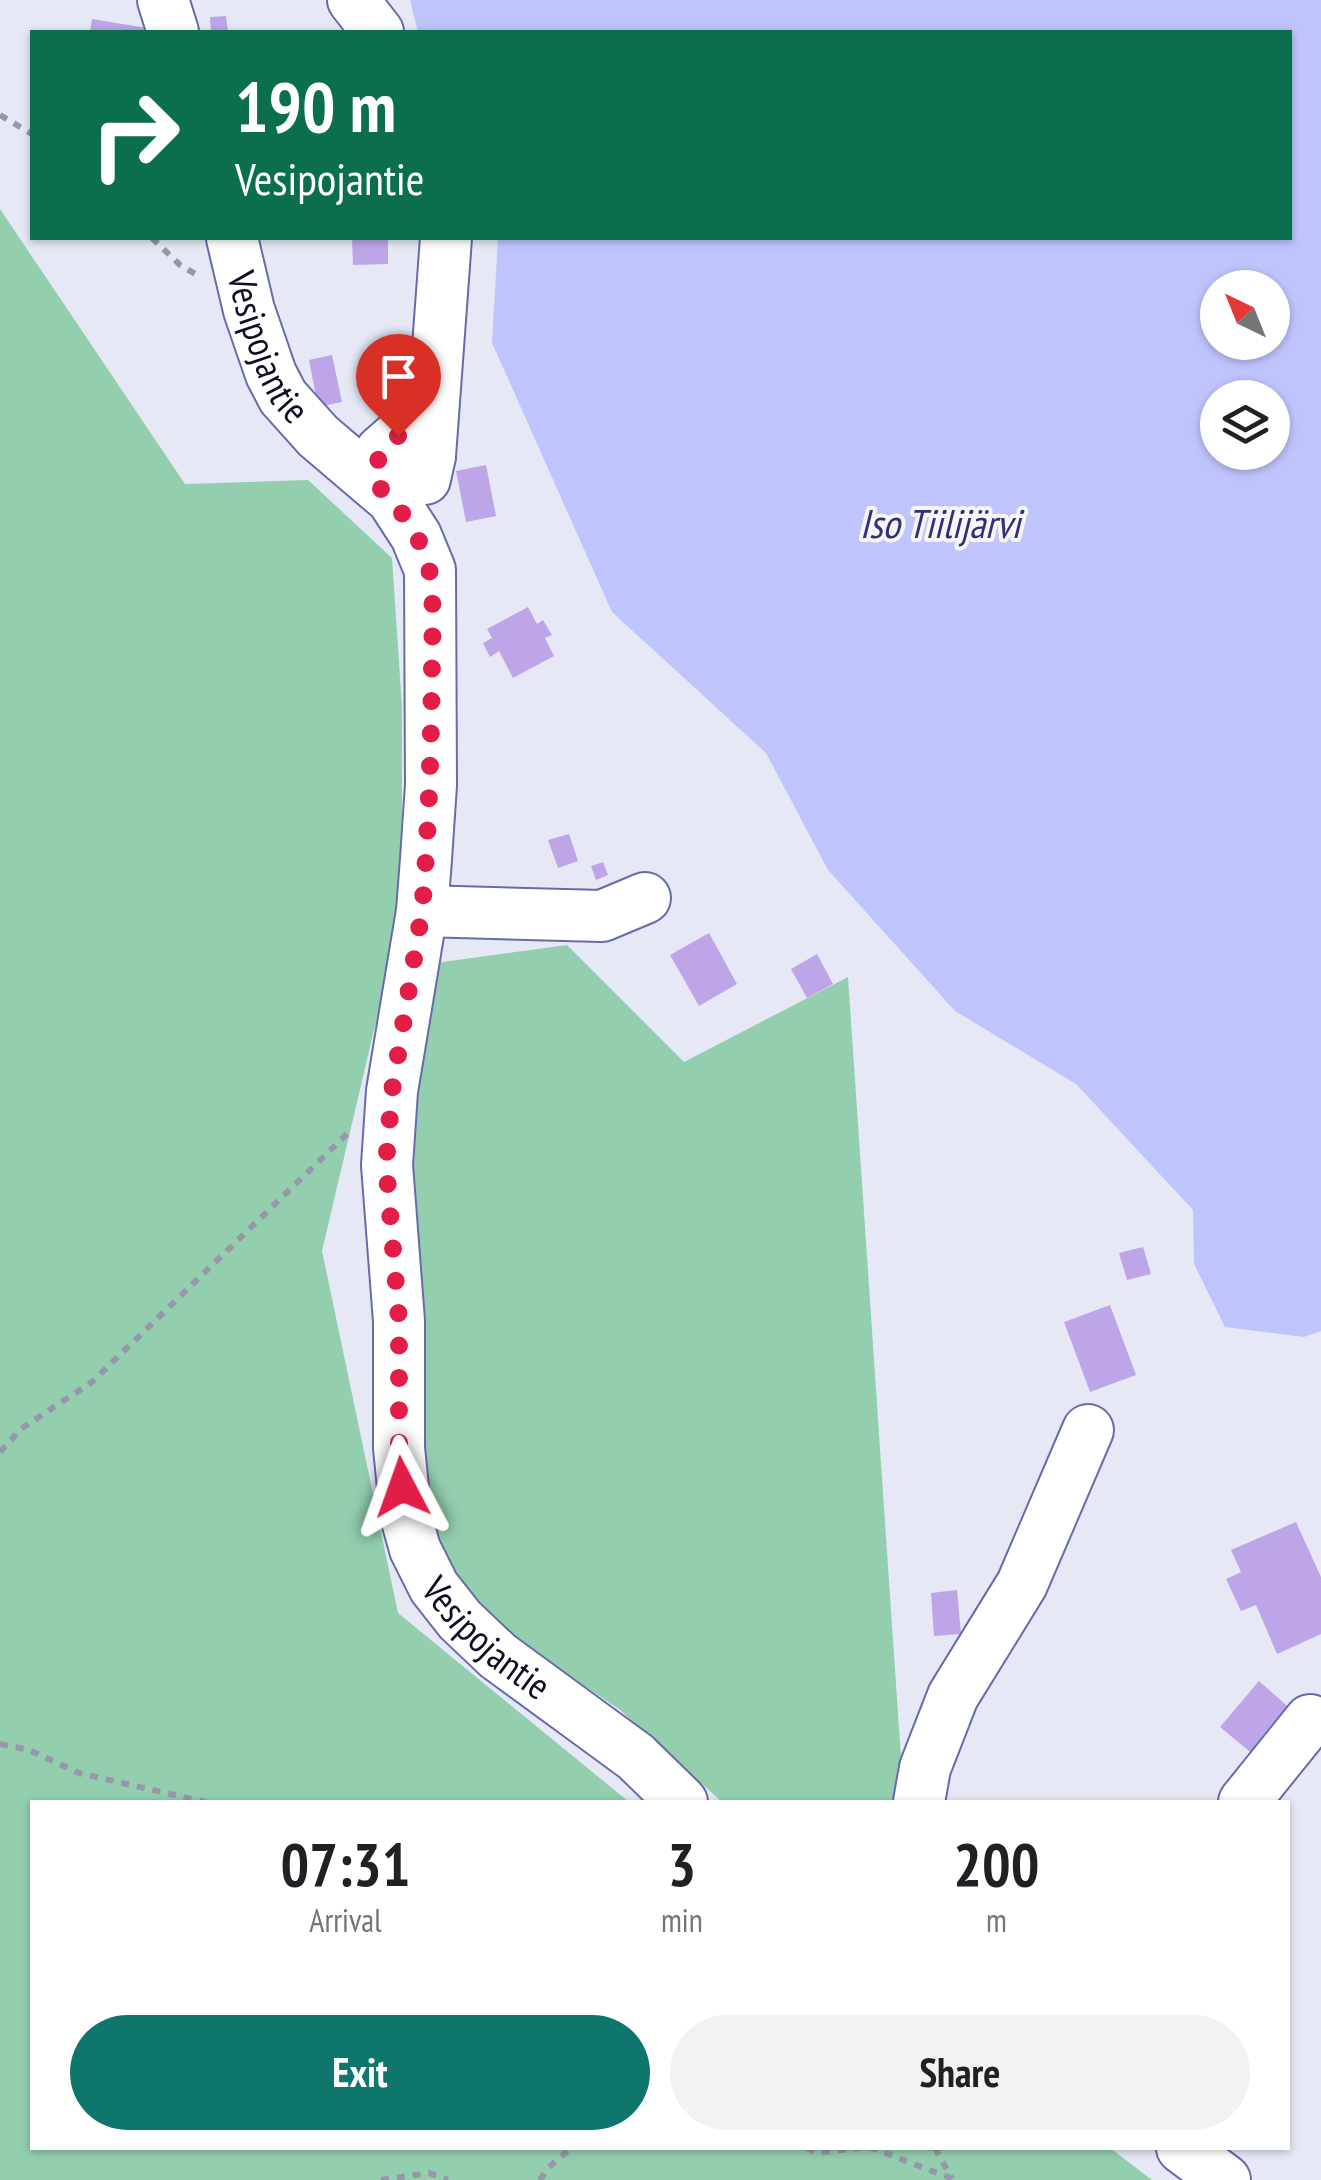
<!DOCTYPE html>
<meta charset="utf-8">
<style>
body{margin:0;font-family:"PT Sans Narrow",sans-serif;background:#f2f2f2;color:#202124;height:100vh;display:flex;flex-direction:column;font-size:38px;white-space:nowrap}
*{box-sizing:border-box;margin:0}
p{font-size:32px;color:#757577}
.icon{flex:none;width:55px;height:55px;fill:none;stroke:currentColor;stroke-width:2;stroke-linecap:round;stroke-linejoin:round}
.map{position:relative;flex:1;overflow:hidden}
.drawer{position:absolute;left:30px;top:1800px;width:1260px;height:350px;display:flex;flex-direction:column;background:#fff;border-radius:0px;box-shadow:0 2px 8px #0004}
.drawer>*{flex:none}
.top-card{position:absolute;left:30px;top:30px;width:1262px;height:210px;border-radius:0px;box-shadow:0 2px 8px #0004;background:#0b6e4f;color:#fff;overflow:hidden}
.needle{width:65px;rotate:317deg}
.tools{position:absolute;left:1200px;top:270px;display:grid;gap:20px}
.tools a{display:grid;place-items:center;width:90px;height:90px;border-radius:50%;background:#fff;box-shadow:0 2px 8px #0004;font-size:50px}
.pin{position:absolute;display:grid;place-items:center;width:85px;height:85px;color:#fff;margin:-102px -42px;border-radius:50% 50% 50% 0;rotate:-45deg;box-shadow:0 0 10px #0007}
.pin .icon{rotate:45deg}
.me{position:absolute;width:110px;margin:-55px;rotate:356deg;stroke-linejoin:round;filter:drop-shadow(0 0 8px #0008)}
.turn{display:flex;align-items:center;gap:35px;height:210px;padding:0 40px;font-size:45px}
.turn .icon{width:130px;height:130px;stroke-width:2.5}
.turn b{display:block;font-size:70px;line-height:85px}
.eta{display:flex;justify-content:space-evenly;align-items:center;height:170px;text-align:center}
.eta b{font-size:60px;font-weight:600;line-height:70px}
.button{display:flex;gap:20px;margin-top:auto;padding:20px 40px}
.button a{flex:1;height:115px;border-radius:60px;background:#0f766e;color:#fff;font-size:40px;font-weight:600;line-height:115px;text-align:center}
.button a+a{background:#f2f2f2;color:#202124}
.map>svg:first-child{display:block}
.green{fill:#93ceaf}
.water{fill:#c0c4fd;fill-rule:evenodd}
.building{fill:#bea5e8}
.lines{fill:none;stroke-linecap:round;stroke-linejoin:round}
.minor-casing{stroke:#686baa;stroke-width:54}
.path{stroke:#9697a9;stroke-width:6;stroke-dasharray:8 8;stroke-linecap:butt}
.minor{stroke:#fff;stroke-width:50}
.route{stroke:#e11d48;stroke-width:18;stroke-dasharray:0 32.4}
.labels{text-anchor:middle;stroke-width:8;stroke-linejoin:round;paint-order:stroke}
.street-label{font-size:38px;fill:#0d0d25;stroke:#f6f6f6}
.water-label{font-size:40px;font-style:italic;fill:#342e7d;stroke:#f6f6f6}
</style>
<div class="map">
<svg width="1321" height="2180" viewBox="0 0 1321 2180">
<rect width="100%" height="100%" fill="#e6e8f6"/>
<!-- green -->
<g class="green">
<polygon points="0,209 185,484 308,480 392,558 402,707 402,911 322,1251 398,1613 629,1802 32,1802 32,2148 1110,2148 1152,2180 0,2180"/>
<polygon points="567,945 684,1062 848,977 904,1802 722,1802 619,1709 489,1623 433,1555 403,1163 428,964"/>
</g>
<!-- water -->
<path class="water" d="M410,0H1321V1331L1304,1337L1225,1327L1194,1264L1193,1210L1076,1084L955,1011L828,870L766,753L612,612L492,343L498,238H1290V32H418ZM1218,288H1272V342H1218ZM1218,398H1272V452H1218Z"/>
<!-- building -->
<g class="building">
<polygon points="226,16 228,32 211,32 210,17"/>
<polygon points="92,19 159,30 159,32 90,32"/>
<polygon points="352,238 388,238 388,264 353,265"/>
<polygon points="332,355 342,402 318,407 309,360"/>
<polygon points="486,465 496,516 466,522 456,471"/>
<polygon points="528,607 537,624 543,620 552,635 545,638 554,656 513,678 499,651 490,657 483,643 492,638 487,629"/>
<polygon points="569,834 578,861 558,868 548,840"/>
<polygon points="603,862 608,875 596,880 591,866"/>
<polygon points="709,933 737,984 699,1006 670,955"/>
<polygon points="817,954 833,984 807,998 791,969"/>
<polygon points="1143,1247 1151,1274 1127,1280 1119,1253"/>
<polygon points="1110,1305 1136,1375 1090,1392 1064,1322"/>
<polygon points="1296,1522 1321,1577 1321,1634 1277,1654 1256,1605 1241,1611 1226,1579 1241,1572 1231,1550"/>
<polygon points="957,1590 961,1634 934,1636 931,1593"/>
<polygon points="1259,1681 1293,1711 1255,1756 1220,1727"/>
</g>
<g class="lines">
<!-- minor casing -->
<g class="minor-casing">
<g id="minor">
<polyline points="163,0 173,32"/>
<polyline points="353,0 378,32"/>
<path id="s1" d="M232,238L249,310L271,374L283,397L318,436L392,499L416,536L430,570L431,785L426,859L422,911L392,1091L387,1165L399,1321V1448L406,1517L415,1549L434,1587L460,1620L498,1656L636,1757L682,1802"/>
<polyline points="430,456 446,238"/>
<polyline points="374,482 381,451 398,436 418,438 430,456 425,479"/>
<polyline points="422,911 602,916 645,898"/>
<polyline points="919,1802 925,1768 953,1696 1022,1584 1088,1430"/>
<polyline points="1244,1802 1310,1720"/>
<polyline points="1182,2148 1225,2180"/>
</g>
</g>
<!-- path -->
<g class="path">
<polyline points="0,115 32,134"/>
<polyline points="152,238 180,265 197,275"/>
<polyline points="0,1452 21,1429 92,1382 348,1133"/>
<polyline points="0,1744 29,1750 79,1773 205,1802"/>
<polyline points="807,2148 816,2153 859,2148 872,2148 953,2179"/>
<polyline points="935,2148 952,2179"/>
<polyline points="381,2180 429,2173 448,2180"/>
<polyline points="540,2180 548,2168 571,2148"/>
</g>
<!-- minor -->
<use href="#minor" class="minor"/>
</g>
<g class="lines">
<!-- route -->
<path class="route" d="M398,436L380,451L374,482C398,505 419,532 428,565C435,589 432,638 432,665C431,747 429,829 422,911L392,1091L386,1164L399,1320V1448L402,1487"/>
</g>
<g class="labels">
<!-- street labels -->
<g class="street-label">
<text dy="13" stroke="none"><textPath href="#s1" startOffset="115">Vesipojantie</textPath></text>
<text dy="13" stroke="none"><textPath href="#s1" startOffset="1498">Vesipojantie</textPath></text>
</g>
<!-- water labels -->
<g class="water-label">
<text x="940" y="538">Iso Tiilijärvi</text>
</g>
</g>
</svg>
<div class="tools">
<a><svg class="needle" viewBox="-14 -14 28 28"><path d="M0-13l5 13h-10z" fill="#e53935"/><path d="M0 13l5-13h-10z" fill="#757577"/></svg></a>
<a><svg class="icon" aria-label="layers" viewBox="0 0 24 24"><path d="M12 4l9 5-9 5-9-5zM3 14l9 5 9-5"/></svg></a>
</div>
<div class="pin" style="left:398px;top:436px;background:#d93025"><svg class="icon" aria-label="arrive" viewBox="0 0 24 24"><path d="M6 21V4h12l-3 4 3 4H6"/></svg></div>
<svg class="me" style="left:402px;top:1487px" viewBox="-20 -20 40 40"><path d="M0-17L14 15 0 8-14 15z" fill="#e11d48" stroke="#fff" stroke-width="4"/></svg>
<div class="top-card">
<div class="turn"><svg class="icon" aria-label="right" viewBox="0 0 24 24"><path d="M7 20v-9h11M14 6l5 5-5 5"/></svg><div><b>190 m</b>Vesipojantie</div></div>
</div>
<section class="drawer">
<div class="eta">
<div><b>07:31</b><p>Arrival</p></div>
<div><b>3</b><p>min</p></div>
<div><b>200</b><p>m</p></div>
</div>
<div class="button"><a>Exit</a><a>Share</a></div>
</section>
</div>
